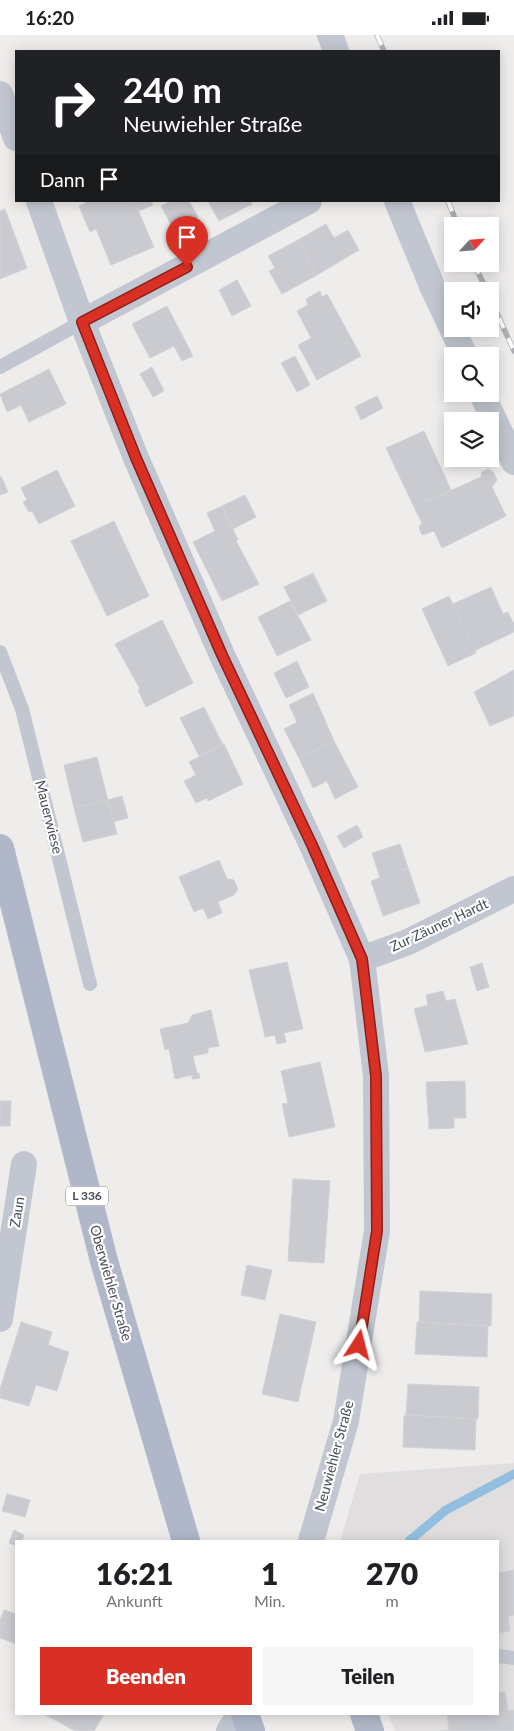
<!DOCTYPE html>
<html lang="de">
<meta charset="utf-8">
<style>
body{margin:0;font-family:Lato,sans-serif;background:#f6f6f6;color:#202124;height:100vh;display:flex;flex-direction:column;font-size:19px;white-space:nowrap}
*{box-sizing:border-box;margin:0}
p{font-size:16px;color:#757577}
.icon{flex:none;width:28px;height:28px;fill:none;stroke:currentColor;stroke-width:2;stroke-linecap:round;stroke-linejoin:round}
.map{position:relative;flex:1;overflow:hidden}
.drawer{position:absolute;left:15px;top:1505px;width:484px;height:175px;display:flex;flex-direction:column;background:#fff;border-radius:0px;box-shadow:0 2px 12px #0003}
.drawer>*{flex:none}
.top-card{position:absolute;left:15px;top:15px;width:485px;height:152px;border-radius:0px;box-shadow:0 2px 12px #0003;background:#202124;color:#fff;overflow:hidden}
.needle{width:32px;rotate:64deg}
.buttons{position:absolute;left:444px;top:182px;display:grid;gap:10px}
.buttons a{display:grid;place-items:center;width:55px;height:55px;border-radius:0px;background:#fff;box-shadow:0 2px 12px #0003;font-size:25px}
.pin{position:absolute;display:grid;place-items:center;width:42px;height:42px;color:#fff;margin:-51px -21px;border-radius:50% 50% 50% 0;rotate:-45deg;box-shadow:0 0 5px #0007}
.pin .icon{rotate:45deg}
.me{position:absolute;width:55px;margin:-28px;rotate:9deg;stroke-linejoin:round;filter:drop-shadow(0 0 4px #0008)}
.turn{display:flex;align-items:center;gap:18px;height:105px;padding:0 25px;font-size:22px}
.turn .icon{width:65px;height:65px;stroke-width:2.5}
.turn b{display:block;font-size:35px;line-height:42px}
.then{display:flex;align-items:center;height:48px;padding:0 25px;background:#0003;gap:10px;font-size:19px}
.eta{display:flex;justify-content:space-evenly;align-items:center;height:85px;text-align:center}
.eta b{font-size:30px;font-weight:800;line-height:35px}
.button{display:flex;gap:10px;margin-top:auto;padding:10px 25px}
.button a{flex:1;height:58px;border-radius:0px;background:#d93025;color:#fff;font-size:20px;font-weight:800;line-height:58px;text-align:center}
.button a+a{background:#f6f6f6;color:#202124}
.status{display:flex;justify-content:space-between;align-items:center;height:35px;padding:0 25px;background:#fff;direction:ltr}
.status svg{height:14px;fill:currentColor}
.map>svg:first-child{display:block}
.education{fill:#e0dede}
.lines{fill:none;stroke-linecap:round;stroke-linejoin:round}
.stream{stroke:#92bfe0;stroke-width:9}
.building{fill:#cacbd1;stroke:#d1d2d7}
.lane{stroke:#c1c6d0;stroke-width:14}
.street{stroke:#c1c6d0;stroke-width:26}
.primary{stroke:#afb7c8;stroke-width:28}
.rail-casing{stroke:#afb0b6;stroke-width:5.5}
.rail{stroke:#fff;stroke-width:4;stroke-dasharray:11;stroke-linecap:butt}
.route-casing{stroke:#8d1f18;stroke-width:12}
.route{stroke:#d93025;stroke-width:9}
.labels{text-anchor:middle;stroke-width:4.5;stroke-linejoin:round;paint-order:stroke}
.shield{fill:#fff;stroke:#7e8289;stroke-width:1}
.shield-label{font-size:12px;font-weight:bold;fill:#474c57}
.street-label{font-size:14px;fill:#474c57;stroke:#fff}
</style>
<div class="status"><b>16:20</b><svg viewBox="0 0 49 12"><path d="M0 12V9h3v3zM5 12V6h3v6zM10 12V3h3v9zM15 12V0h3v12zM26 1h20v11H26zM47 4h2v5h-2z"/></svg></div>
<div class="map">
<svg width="514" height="1696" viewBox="0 0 514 1696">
<rect width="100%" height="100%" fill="#efedec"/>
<!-- education -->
<polygon class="education" points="514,1428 514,1696 395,1696 388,1679 498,1679 498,1506 340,1506 360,1439"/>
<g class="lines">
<!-- stream -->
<polyline class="stream" points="409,1506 446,1475 514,1439"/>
</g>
<!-- building -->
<g class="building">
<polygon points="90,166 134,166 154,212 111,230 96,194 90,197 79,171"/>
<polygon points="134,166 151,166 153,170 139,176"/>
<polygon points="171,166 189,166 198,182 174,195 161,171"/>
<polygon points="208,166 251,166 252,169 219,186"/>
<polygon points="5,174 27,233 0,244 0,176"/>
<polygon points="326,189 334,203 348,195 359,215 317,240 298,205"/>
<polygon points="298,205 317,240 282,259 269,236 275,233 268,221"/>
<polygon points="237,245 251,271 232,281 219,255"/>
<polygon points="320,256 322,262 327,259 361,321 317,345 298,310 311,303 297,276 308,270 306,264"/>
<polygon points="167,271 193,321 182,326 174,311 150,323 132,289"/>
<polygon points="295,321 310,350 297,357 281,328"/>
<polygon points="152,332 164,356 153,362 140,339"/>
<polygon points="49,334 66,369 29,387 21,370 7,377 0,359"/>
<polygon points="377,361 383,373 361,385 355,372"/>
<polygon points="424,396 451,455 414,472 386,413"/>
<polygon points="488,434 493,437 497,445 492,452 506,481 442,513 434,496 422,500 419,492 422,488 414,472 481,442 482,437"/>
<polygon points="57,435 75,471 39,489 32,476 29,477 23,467 27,465 21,453"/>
<polygon points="1,441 8,457 0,460 0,442"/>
<polygon points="245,460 256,482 233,494 222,471"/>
<polygon points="222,471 238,505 236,506 259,549 222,566 193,507 215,496 207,478"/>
<polygon points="114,486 149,561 107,581 71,506"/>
<polygon points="313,538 327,566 298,580 284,552"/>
<polygon points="491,552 503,579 508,577 514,589 514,597 474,616 453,569"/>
<polygon points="449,561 476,618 448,631 422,574"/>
<polygon points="290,566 311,605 277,621 258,582"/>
<polygon points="162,585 193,648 146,672 138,655 140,654 115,609"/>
<polygon points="297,626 309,652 286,663 274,638"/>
<polygon points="514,635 514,681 490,691 474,657"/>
<polygon points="313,658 334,706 299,723 284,694 297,687 289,670"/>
<polygon points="204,672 223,710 199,721 180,683"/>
<polygon points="334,706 358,752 335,764 327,746 313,753 299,723"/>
<polygon points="224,709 243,749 208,766 207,763 196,768 184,746 196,740 189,727"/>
<polygon points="97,722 108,765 74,773 64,730"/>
<polygon points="122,761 128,783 113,787 108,765"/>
<polygon points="108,765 117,799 83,807 74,773"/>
<polygon points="357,790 363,802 344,813 337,801"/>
<polygon points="400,809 408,833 380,843 372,818"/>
<polygon points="219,825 227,844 234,845 238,854 234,860 218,867 222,878 208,884 203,873 194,877 179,842"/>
<polygon points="408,833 420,868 383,881 371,846"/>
<polygon points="287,927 303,994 284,998 286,1007 277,1009 275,1000 265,1002 249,935"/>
<polygon points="482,928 489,952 477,956 470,932"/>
<polygon points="443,956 446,966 455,964 468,1009 425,1017 414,974 428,970 426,960"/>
<polygon points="211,975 219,1011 208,1013 208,1018 193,1021 197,1038 199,1038 200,1043 192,1044 192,1040 175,1044 169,1014 165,1015 160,994 188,988 192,980"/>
<polygon points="320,1027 335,1092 289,1102 282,1069 288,1068 281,1036"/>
<polygon points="465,1046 466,1083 454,1083 454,1093 429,1094 426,1047"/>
<polygon points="0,1066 11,1066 10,1091 0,1091"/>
<polygon points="293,1144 330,1146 324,1228 288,1226"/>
<polygon points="247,1230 272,1235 265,1265 241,1260"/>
<polygon points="420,1256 492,1259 491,1291 419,1287"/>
<polygon points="280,1279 316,1287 298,1367 262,1359"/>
<polygon points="21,1287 52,1297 48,1310 69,1317 57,1356 36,1350 29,1371 0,1363 0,1354"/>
<polygon points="417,1287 488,1291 487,1322 415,1319"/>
<polygon points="408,1349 479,1352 478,1384 406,1380"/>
<polygon points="406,1380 476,1384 475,1415 403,1412 404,1381"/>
<polygon points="7,1459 30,1465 25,1482 2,1476"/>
<polygon points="14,1495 24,1500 22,1506 16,1506 16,1511 9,1508"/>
<polygon points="514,1535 514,1580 508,1581 510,1596 498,1598 498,1538"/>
<polygon points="4,1575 16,1579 16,1609 0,1603 0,1585"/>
<polygon points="505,1657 508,1676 514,1675 514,1696 440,1696 449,1695 447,1679 498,1679 498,1658"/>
<polygon points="44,1679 104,1679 94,1696 75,1696"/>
</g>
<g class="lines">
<!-- lane -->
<g class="lane">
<polyline points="0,332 82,287"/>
<polyline points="0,617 22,674 90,949"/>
<polyline points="498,1621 514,1623"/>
</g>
<!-- street -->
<g class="street">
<polyline points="330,0 336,16"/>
<polyline points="0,59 16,103"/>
<polyline points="39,166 82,287 136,423 222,620 312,810 362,924 376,1041 377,1196 346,1386 311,1506"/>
<polyline points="397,166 433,253 465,321"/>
<polyline points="82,287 309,166"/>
<polyline points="482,359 514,427"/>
<polyline points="362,924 408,907 514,854"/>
<polyline points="0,1284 24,1129"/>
<polyline points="229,1696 240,1679"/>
</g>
<!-- primary -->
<g class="primary">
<polyline points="0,813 104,1226 186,1506"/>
<polyline points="245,1679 251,1696"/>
<polyline points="364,1679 370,1696"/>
</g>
<!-- rail casing -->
<g class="rail-casing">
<g id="rail">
<polyline points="377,0 384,16"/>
<polyline points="448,166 458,191"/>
<polyline points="474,229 487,256"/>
<polyline points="490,263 514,316"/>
</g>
</g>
<!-- rail -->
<use href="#rail" class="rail"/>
</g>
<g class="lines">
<!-- route casing -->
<g class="route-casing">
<polyline id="route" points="187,232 82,287 136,423 222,620 312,810 362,924 376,1041 377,1196 359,1310"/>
</g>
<!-- route -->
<use href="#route" class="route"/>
</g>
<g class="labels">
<!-- shield labels -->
<rect class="shield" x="66" y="1151.5" width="42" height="19" rx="4"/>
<g class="shield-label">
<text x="87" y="1165">L 336</text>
</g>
<!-- street labels -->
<g class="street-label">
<text transform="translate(49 782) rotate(76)" y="5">Mauerwiese</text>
<text transform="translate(439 890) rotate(-25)" y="5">Zur Zäuner Hardt</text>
<text transform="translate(17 1177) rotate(-81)" y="5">Zaun</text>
<text transform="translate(111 1248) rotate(74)" y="5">Oberwiehler Straße</text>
<text transform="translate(334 1421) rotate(-75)" y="5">Neuwiehler Straße</text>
</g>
</g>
</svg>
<div class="buttons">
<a><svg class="needle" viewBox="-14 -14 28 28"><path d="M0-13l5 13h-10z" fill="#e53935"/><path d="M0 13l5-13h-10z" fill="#757577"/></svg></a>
<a><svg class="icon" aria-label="sound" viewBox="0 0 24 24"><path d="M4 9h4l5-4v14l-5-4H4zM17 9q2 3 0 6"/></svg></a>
<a><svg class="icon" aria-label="search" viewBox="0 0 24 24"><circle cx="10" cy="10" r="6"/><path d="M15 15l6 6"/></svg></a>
<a><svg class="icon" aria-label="layers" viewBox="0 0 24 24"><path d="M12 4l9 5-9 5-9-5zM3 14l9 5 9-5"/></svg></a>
</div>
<div class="pin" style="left:187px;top:232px;background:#d93025"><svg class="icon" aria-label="arrive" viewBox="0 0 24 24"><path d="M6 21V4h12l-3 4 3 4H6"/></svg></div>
<svg class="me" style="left:359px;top:1310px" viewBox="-20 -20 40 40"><path d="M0-17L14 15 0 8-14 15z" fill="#d93025" stroke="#fff" stroke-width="4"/></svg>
<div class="top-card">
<div class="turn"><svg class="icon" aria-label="right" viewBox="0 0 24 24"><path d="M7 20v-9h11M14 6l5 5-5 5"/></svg><div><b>240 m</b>Neuwiehler Straße</div></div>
<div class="then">Dann<svg class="icon" aria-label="arrive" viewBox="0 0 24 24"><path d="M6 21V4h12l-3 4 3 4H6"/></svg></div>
</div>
<section class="drawer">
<div class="eta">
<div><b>16:21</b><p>Ankunft</p></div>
<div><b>1</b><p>Min.</p></div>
<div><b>270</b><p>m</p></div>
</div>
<div class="button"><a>Beenden</a><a>Teilen</a></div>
</section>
</div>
